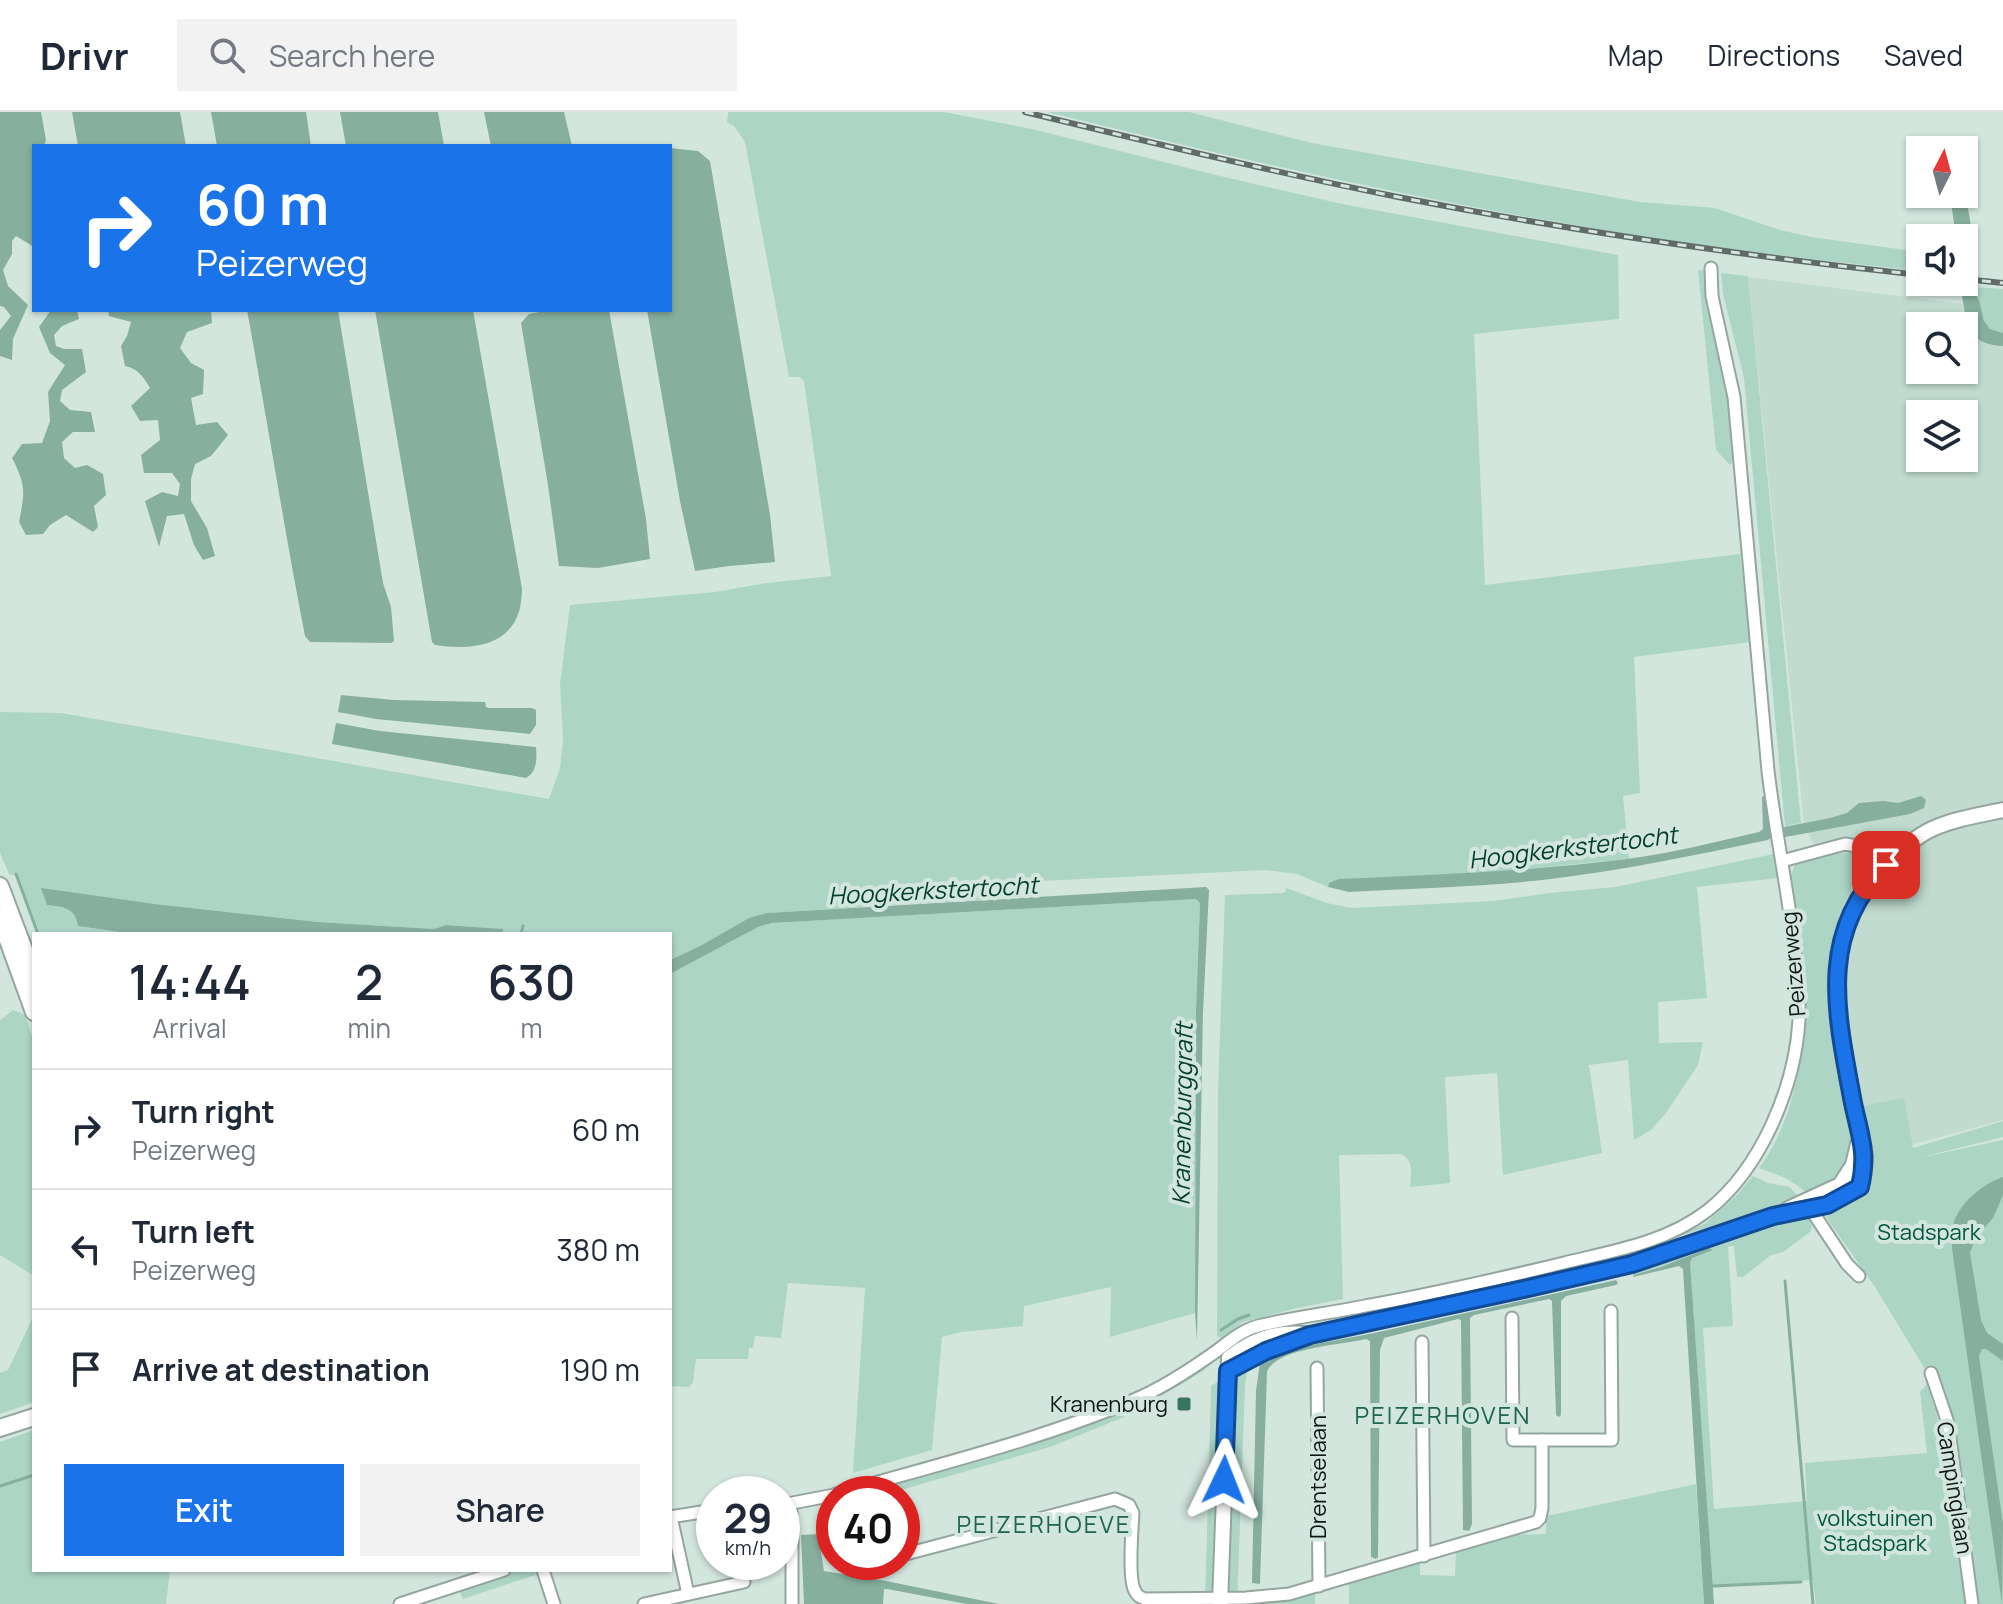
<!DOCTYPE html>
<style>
body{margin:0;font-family:Manrope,sans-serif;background:#f2f2f3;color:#1f2937;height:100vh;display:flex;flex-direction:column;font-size:30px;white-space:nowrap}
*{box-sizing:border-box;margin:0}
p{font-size:26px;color:#747a83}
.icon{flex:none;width:44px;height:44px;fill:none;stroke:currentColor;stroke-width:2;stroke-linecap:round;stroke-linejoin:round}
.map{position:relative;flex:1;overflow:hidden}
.side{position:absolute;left:32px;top:820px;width:640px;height:640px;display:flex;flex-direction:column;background:#fff;border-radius:0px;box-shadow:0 2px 6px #0004}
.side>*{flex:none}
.guide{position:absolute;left:32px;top:32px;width:640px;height:168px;border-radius:0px;box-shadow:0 2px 6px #0004;background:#1a73e8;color:#fff;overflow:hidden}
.needle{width:52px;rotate:6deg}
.buttons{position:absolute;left:1906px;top:24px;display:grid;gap:16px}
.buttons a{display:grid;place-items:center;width:72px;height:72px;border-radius:0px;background:#fff;box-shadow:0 2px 6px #0004;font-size:40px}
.speed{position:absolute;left:696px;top:1364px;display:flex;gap:16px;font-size:40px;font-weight:700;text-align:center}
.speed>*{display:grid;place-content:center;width:104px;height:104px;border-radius:50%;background:#fff;box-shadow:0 2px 6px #0004;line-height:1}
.speed small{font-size:20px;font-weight:400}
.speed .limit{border:12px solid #d22;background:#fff;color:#111}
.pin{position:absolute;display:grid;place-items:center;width:68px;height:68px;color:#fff;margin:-34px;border-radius:16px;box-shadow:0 4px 12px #0006}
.me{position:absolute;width:88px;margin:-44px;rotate:2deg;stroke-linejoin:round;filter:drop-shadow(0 0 6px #0008)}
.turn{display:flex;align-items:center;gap:28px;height:168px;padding:0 32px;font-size:36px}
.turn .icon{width:104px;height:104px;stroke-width:2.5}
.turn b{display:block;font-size:56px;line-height:68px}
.eta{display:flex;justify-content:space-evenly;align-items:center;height:136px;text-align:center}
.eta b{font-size:48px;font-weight:600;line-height:56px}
.cta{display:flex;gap:16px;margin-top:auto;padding:16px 32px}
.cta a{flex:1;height:92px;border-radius:0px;background:#1a73e8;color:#fff;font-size:32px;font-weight:600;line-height:92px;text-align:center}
.cta a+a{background:#f2f2f3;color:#1f2937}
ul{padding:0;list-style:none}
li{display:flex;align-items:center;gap:24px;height:120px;padding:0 32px;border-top:2px solid #e0e1e3}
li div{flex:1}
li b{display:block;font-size:30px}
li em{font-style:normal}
header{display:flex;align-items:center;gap:48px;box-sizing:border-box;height:112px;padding:0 40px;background:#fff;border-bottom:2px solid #e0e1e3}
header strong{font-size:38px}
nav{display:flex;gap:44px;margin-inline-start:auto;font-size:28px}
.search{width:560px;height:72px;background:#f2f2f3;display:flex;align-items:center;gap:20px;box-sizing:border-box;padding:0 28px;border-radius:0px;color:#747a83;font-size:30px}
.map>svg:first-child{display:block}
.built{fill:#c1dbd0;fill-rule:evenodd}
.green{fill:#acd5c5}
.water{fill:#86af9f}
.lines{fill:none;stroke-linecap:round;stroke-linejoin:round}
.stream{stroke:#86af9f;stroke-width:3}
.minor-casing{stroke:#94a69e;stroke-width:15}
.tertiary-casing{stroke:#94a69e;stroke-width:18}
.secondary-casing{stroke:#94a69e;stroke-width:20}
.minor{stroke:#fff;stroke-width:11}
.tertiary{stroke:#fff;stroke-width:14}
.secondary{stroke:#fff;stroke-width:16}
.rail-casing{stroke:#606b67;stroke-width:6}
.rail{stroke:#d3e6de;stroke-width:3;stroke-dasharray:9;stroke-linecap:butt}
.route-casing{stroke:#114b97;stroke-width:20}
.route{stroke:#1a73e8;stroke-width:14}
.poi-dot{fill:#387560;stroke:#d3e6de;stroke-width:3}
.labels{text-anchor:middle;stroke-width:8;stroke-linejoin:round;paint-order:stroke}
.street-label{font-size:22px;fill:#101614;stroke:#d3e6de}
.park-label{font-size:22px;fill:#025641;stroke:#d3e6de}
.poi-label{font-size:22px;fill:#101614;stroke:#d3e6de;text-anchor:end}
.water-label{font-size:24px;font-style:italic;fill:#023e2e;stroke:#d3e6de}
.neighbourhood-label{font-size:24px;letter-spacing:2px;fill:#1c654f;stroke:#d3e6de}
</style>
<header>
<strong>Drivr</strong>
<div class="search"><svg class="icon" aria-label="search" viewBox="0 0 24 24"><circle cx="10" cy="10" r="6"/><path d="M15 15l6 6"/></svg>Search here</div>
<nav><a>Map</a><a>Directions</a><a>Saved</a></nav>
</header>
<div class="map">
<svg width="2003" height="1492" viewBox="0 0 2003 1492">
<rect width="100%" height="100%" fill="#d3e6de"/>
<!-- built -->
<path class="built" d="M1748,165L1971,193L1978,212L2003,228V1008L1870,1044L1851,942L1845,862L1849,828L1833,772L1804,712ZM1920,214H1964V258H1920ZM1920,302H1964V346H1920Z"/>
<!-- green -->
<g class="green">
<path d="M728,0H944L1032,17L1216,63L1342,92L1618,143L1619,207L1474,222L1485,473L1740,442L1750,530L1634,545L1640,681L1623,684L1629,747L1502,759L1329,771L1328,775L1297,762L1266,758L999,771L989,768L995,787L767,801L749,806L700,834L670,848V822H502V817L446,813L436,817L318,810L155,792L42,777L47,793C63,795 75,795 78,814L133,822H40L17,764L9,762L0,741V600L61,601L549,687L560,656L563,627L560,572L570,493L715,480L767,471L831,464L804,269L799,265H789L745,30L734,14L727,10Z"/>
<path d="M1047,0H1189L1312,31L1640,90L1715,96L1780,118L1811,125L1920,140V159C1836,150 1752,141 1668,128C1459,97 1252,51 1047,0Z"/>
<polygon points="1698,158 1711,159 1729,261 1735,348 1730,353 1716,338"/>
<polygon points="1721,161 1748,164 1801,711 1785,714 1744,266 1723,182"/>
<polygon points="1975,175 2003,177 2003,221 1994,220 1985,212"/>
<path d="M1857,741L1868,746L1874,752C1843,786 1826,835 1828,880L1853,1042L1865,1022L1868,1021L1863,994L1904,986L1913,1036L2003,1009V1025L1913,1047L2003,1028V1492H1816L1813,1468L1712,1476L1690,1150L1692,1146L1714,1137L1633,1164L1631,1157L1801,1102L1807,1105L1812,1115L1810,1120L1783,1140L1771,1143L1743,1165H1737L1734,1134L1728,1135L1733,1214L1703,1216L1714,1397L1807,1389L1805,1351L1927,1341L1920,1280L1927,1272L1939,1310L1958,1438L1942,1285L1875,1175L1826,1105L1830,1102C1820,1086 1818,1090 1806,1080C1787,1065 1781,1064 1759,1056C1792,1014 1806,940 1804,887C1802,846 1795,805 1790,765L1795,753L1837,742Z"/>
<path d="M1774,742L1778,766L1697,775L1707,886L1658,890L1659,931L1703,930L1698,953L1666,1001L1651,1018L1634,1028L1628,948L1589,953L1602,1041L1503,1063L1497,961L1445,965L1450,1071L1410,1075C1411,1062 1414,1048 1401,1042L1339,1043L1343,1187L1297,1196L1243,1210L1221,1226L1217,1224L1218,977L1225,783L1283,781L1286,779V776L1327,791L1351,796L1494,789L1549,781L1615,775Z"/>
<polygon points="1196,787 1200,791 1196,899 1195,1201 1110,1225 1111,1175 1024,1194 1023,1214 961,1220 942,1225 932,1338 853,1361 865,1176 788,1171 781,1226 755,1224 753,1236 749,1236 748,1247 696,1247 693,1270 689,1275 670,1274 670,862 758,815 772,811"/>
<polygon points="13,898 25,903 34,930 34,1164 0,1143 0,908"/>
<polygon points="1753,1064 1768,1071 1790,1075 1800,1087 1673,1126 1706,1111 1737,1083"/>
<polygon points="34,1203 34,1290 0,1302 0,1261 8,1258"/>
<polygon points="1248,1253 1245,1273 1237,1492 1227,1492 1235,1271 1239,1261"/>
<polygon points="1205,1254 1206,1257 1182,1272 1124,1305 1050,1335 887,1382 852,1382 1061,1321 1102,1307 1141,1290"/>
<polygon points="1222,1267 1214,1492 1205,1492 1211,1274"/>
<polygon points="34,1318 34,1458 170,1458 166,1492 0,1492 0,1330"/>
<polygon points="1696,1372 1704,1492 1244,1492 1244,1490 1288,1487 1315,1480 1315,1492 1349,1492 1349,1470 1420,1450 1420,1463 1455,1464 1456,1438 1512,1423 1546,1422 1546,1404"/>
<polygon points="518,1458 536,1458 538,1462 463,1487 459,1477"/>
</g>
<!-- water -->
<g class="water">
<polygon points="0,0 41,0 46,28 44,34 34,34 34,135 16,124 12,129 12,142 3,158 8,174 28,193 13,227 12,248 0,244 0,218 11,204 4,195 0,194"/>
<polygon points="72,0 180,0 186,34 78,34"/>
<polygon points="211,0 306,0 311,34 217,34"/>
<polygon points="340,0 438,0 444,34 346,34"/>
<polygon points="484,0 564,0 572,34 491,34"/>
<polygon points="670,36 698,39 710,49 770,403 775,450 729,454 695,459 680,389 647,198 670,198"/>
<path d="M1964,72L1978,157L1976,162L1975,180L1979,188L1984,209L1990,217L2003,221V234C1967,232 1968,214 1962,185L1966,179L1967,161L1964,157V126H1956L1950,82H1964Z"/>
<path d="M51,198H77L79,207L62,214L54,223L56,234L64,237H82L86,260L62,278L60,289L70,298L91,300L95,320H73L62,330L64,346L75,356L87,353L103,362L106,383L94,394L98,415L93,420L66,403L50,413L43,422L26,423L19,410C25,380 26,373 12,346L22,332L42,331L50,309L48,280L65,253L50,241L39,215Z"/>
<path d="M108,198H211L212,211L187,220L180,236L191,251L204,258L203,282L191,286L196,313L217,310L228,323L211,344L195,352L191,367V389L207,416L215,444L203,448L194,433L184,402L167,404L159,435L145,389L162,380L178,384L180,372L172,361H144L141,343L160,328L158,308L140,309L131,294L150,276C143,264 138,257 125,254L121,234L127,224L131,210L109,204Z"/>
<path d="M247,198H338L383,471L391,495L394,529L391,531L310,530L305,524C284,416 267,307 247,198Z"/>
<path d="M375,198H473L522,477C522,483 521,490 520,496C510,536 468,538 435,533L432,530Z"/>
<polygon points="550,198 609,198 646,407 650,447 598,456 559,454 548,373 521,211 529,202"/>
<polygon points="341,583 394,588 485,590 486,595 489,596 532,596 536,598 536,613 530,622 376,607 338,600"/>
<path d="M336,611L380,619L536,635C537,647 537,660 526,666L332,632Z"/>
<path d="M1764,684L1770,719L1772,720L1773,724L1768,728C1696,743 1624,758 1551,767C1484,775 1416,776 1349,780L1328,775L1329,771L1339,767C1435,763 1532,759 1627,747C1672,741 1716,730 1759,720L1763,717L1762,685Z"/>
<polygon points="1921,684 1926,688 1924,696 1910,702 1780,726 1779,716 1830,706 1847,701 1859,691 1883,689 1898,691"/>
<polygon points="1206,775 1209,778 1203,900 1197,1229 1195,1201 1196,899 1200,791 1196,787 772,811 758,815 670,862 670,848 700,834 749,806 767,801"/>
<path d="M41,776L155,792L318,810L435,817L446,813L503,817L502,822H133L78,814C75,795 63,795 47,793Z"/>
<path d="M2003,1065V1083L1997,1097L1993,1106L1975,1127L1970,1141L1981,1208L1987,1221L2003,1232V1249L1986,1237H1982L1979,1244L2003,1412L2002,1492L1952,1136C1952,1124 1951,1113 1957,1103C1966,1086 1985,1071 2003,1065Z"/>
<polygon points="1709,1136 1713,1138 1692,1146 1690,1150 1714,1492 1704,1492 1683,1157 1679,1154 1633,1165 1634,1163 1661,1155"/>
<path d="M1616,1168L1618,1171L1616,1173L1566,1184L1561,1189V1303L1559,1305L1556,1303L1552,1189L1549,1187L1474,1203L1470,1206L1472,1412L1469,1419L1463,1418L1461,1208L1458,1207L1384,1226L1380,1238L1378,1445L1376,1447L1371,1445L1370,1229L1366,1227C1342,1233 1275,1236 1267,1260L1260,1472L1252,1471L1256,1279L1260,1251L1290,1237L1374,1221Z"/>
<polygon points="818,1422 824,1459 886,1469 999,1492 967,1492 887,1477 884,1477 883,1492 804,1492 801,1423"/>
</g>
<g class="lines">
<!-- stream -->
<g class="stream">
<polyline points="16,762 38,822"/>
<polyline points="521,822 523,814"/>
<polyline points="1785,1169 1813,1492"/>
<polyline points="1221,1218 1238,1207 1249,1203"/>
<polyline points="0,1374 34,1363"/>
<polyline points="1711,1474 1801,1470"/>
</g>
<!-- minor casing -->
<g class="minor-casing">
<g id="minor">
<polyline points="1782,749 1845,732 1862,735 1886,753"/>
<polyline points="1806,1090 1847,1152 1859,1164"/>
<polyline points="1512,1206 1513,1328 1612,1328 1611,1199"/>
<polyline points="1422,1230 1424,1444"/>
<polyline points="1317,1256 1319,1474"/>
<polyline points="1931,1261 1948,1311 1972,1492"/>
<path d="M836,1382C936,1353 1040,1328 1136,1287C1162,1276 1185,1261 1208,1245C1226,1233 1241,1217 1262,1213C1296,1205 1331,1201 1365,1194C1432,1182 1498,1167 1564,1151C1613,1139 1665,1131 1707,1099C1761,1057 1795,975 1799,908C1800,883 1796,857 1794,832C1787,774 1775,717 1768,659L1734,285L1712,184L1711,156"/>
<polyline points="782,1393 834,1383"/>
<polyline points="790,1393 792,1412 792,1492"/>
<polyline points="670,1405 714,1398"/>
<polyline points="671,1405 688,1482"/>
<path d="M902,1443L1115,1387L1129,1393L1133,1401C1132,1417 1128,1468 1135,1479C1137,1484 1140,1485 1145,1487L1246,1486L1289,1482L1536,1410L1540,1406L1542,1396V1328"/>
<polyline points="543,1458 554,1492"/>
<polyline points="400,1492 504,1458"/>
<polyline points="644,1492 744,1470"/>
</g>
</g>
<!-- tertiary casing -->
<g class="tertiary-casing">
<g id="tertiary">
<polyline points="1788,1097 1840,1073 1853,1053 1858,1032"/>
<path d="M1228,1259L1266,1239L1310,1223L1524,1177L1632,1152L1773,1104L1827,1093L1860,1075C1862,1065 1865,1055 1865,1045C1865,1037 1861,1029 1859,1021C1855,1004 1852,985 1849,967C1834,883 1822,809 1893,746C1905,735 1917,724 1932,717C1954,707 1979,703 2003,698"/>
<path d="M1220,1492L1229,1246C1251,1228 1277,1219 1305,1222"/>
</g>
</g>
<!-- secondary casing -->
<g class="secondary-casing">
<g id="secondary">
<polyline points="0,774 34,864"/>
<polyline points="0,806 34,900"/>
<polyline points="0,1316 34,1305"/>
</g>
</g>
<!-- minor -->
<use href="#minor" class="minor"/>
<!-- tertiary -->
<use href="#tertiary" class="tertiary"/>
<!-- secondary -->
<use href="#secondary" class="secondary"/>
<!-- rail casing -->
<g class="rail-casing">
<g id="rail">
<path d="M1025,0C1149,30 1273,60 1398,85C1571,119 1745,144 1920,163"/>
<polyline points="1964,167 2003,171"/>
</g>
</g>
<!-- rail -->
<use href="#rail" class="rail"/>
</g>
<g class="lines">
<!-- route casing -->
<g class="route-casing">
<path id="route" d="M1224,1368L1228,1259L1266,1239L1310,1223L1524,1177L1632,1152L1773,1104L1827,1093L1860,1075C1868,1041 1860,1024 1853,991C1837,904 1816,822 1886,753"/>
</g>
<!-- route -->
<use href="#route" class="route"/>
</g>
<!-- markers -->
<rect class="poi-dot" x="1176" y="1284" width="16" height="16" rx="4"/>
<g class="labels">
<!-- street labels -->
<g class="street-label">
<text transform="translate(1793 852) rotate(-95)" y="8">Peizerweg</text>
<text transform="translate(1318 1365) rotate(-90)" y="8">Drentselaan</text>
<text transform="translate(1955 1376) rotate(81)" y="8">Campinglaan</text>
</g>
<!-- park labels -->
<g class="park-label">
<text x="1929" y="1128">Stadspark</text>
<text x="1875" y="1414">volkstuinen<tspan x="1875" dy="25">Stadspark</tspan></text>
</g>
<!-- poi labels -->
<g class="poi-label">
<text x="1168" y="1300">Kranenburg</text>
</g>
<!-- water labels -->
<g class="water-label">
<text transform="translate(1573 736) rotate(-7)" y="8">Hoogkerkstertocht</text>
<text transform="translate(933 779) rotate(-3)" y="8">Hoogkerkstertocht</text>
<text transform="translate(1183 1002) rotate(-89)" y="8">Kranenburggraft</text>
</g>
<!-- neighbourhood labels -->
<g class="neighbourhood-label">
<text x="1443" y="1312">PEIZERHOVEN</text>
<text x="1044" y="1421">PEIZERHOEVE</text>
</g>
</g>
</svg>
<div class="buttons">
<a><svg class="needle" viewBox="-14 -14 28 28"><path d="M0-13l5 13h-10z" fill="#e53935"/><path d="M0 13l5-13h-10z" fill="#747a83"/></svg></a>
<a><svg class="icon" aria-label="sound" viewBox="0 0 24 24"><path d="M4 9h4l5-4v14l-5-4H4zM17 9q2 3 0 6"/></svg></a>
<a><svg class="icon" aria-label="search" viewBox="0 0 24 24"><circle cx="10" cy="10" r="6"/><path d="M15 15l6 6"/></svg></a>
<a><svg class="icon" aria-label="layers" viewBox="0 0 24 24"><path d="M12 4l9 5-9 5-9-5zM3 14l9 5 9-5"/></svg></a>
</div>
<div class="speed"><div>29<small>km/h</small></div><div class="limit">40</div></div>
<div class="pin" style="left:1886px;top:753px;background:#d93025"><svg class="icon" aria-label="arrive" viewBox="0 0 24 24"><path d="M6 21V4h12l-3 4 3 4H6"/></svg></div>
<svg class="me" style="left:1224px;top:1368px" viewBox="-20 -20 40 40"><path d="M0-17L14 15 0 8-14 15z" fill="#1a73e8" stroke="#fff" stroke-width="4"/></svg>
<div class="guide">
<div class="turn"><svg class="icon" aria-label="right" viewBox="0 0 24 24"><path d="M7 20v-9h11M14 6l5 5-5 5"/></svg><div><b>60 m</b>Peizerweg</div></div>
</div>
<section class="side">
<div class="eta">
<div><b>14:44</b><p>Arrival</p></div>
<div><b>2</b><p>min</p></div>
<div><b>630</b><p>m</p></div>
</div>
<ul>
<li><svg class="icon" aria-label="right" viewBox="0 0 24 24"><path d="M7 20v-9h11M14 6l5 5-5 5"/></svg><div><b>Turn right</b><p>Peizerweg</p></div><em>60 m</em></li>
<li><svg class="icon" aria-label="left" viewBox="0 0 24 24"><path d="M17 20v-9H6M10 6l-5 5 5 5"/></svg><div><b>Turn left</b><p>Peizerweg</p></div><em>380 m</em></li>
<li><svg class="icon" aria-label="arrive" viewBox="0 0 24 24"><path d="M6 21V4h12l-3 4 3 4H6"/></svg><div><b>Arrive at destination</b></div><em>190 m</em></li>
</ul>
<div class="cta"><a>Exit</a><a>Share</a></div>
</section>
</div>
